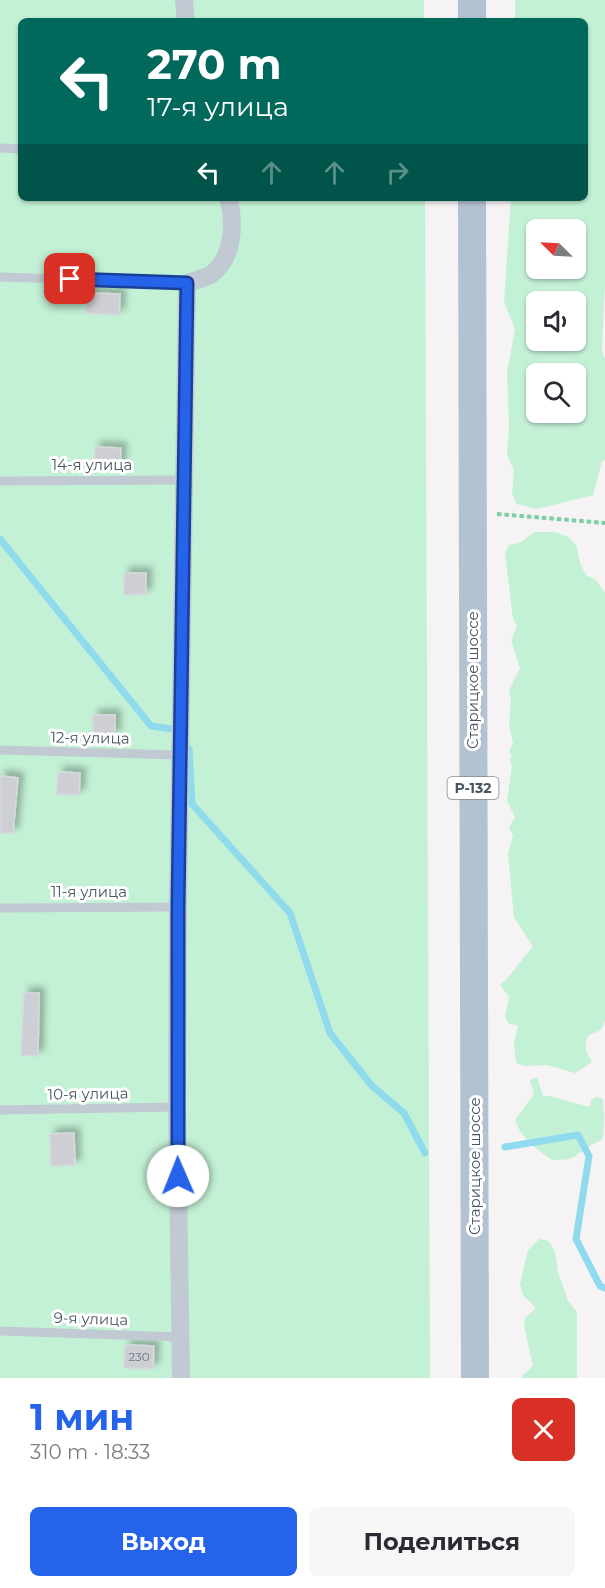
<!DOCTYPE html>
<html lang="ru">
<meta charset="utf-8">
<style>
body{margin:0;font-family:Montserrat,sans-serif;background:#f7f7f7;color:#2b2b33;height:100vh;display:flex;flex-direction:column;font-size:22px;white-space:nowrap}
*{box-sizing:border-box;margin:0}
p{font-size:20px;color:#7c7c81}
.icon{flex:none;width:33px;height:33px;fill:none;stroke:currentColor;stroke-width:2;stroke-linecap:round;stroke-linejoin:round}
.map{position:relative;height:1378px;overflow:hidden}
.details{display:flex;flex-direction:column;background:#fff;flex:1}
.details>*{flex:none}
.guide{position:absolute;left:18px;top:18px;width:570px;height:183px;border-radius:9px;box-shadow:0 2px 4px #0004;background:#00695c;color:#fff;overflow:hidden}
.needle{width:39px;rotate:294deg}
.buttons{position:absolute;left:526px;top:219px;display:grid;gap:12px}
.buttons a{display:grid;place-items:center;width:60px;height:60px;border-radius:9px;background:#fff;box-shadow:0 2px 4px #0004;font-size:30px}
.pin{position:absolute;display:grid;place-items:center;width:51px;height:51px;color:#fff;margin:-26px;border-radius:12px;box-shadow:0 3px 9px #0006}
.me{position:absolute;width:66px;margin:-33px;rotate:359deg;stroke-linejoin:round;filter:drop-shadow(0 0 4px #0008)}
.turn{display:flex;align-items:center;gap:21px;height:126px;padding:0 30px;font-size:27px}
.turn .icon{width:78px;height:78px;stroke-width:2.5}
.turn b{display:block;font-size:42px;line-height:51px}
.lanes{display:flex;align-items:center;height:57px;padding:0 30px;background:#0003;justify-content:center;gap:30px;direction:ltr}
.lanes .off{opacity:.35}
.round{display:grid;place-items:center;flex:none;width:63px;height:63px;border-radius:9px;background:#f7f7f7}
.summary{display:flex;align-items:center;justify-content:space-between;height:102px;padding:0 30px}
h1{font-size:36px;font-weight:700;line-height:45px;color:#2563eb}
.cta{display:flex;gap:12px;margin-top:auto;padding:12px 30px}
.cta a{flex:1;height:69px;border-radius:9px;background:#2563eb;color:#fff;font-size:24px;font-weight:700;line-height:69px;text-align:center}
.cta a+a{background:#f7f7f7;color:#2b2b33}
.map>svg:first-child{display:block}
.green{fill:#c3f1d5;fill-rule:evenodd}
.lines{fill:none;stroke-linecap:round;stroke-linejoin:round}
.stream{stroke:#90daee;stroke-width:7}
.building{fill:#cdcfd5;stroke:#d7d9de;stroke-width:1.5;filter:url(#shadow)}
.path{stroke:#7ad0a6;stroke-width:4;stroke-dasharray:4.5 3;stroke-linecap:butt}
.lane{stroke:#c1cad2;stroke-width:9}
.street{stroke:#c1cad2;stroke-width:18}
.primary{stroke:#b3c2d1;stroke-width:28}
.route-casing{stroke:#184099;stroke-width:15}
.route{stroke:#2563eb;stroke-width:10}
.labels{text-anchor:middle;stroke-width:6;stroke-linejoin:round;paint-order:stroke}
.number-label{font-size:12px;fill:#6b747e}
.shield{fill:#fff;stroke:#808990;stroke-width:1.5}
.shield-label{font-size:14px;font-weight:bold;fill:#4a5661}
.street-label{font-size:15px;fill:#4a5661;stroke:#fff}
</style>
<div class="map">
<svg width="605" height="1378" viewBox="0 0 605 1378">
<defs>
<filter id="shadow"><feDropShadow dx="5.5" dy="-5.5" stdDeviation="3" flood-color="#0004"/></filter>
</defs>
<rect width="100%" height="100%" fill="#f5f3f3"/>
<!-- green -->
<g class="green">
<polygon points="0,0 424,0 424,21 21,21 21,198 425,198 430,1378 0,1378"/>
<path d="M515,0H605V284L602,350L605,359V460L602,461L593,495L537,509L516,504L512,493L514,471L507,455L509,426L507,373L515,329L504,302L511,198H585V21H515ZM537,230H576V268H537ZM537,302H576V340H537ZM537,374H576V412H537Z"/>
<path d="M535,532H556L570,538L577,547L580,563L586,575L596,580L605,593V1021L601,1030L589,1035C583,1046 586,1051 592,1062L575,1073L547,1065L525,1066L516,1063L514,1042L518,1026L508,1023L505,1016L509,997L500,985C513,974 521,959 533,947L514,917L508,854L513,836L509,827L515,817L507,801L512,765L509,759L512,756L509,751L513,743L509,726L511,699L509,691L520,668L511,640L517,626L513,619L505,553L509,545L519,543Z"/>
<path d="M537,1077L543,1096H549L590,1107L591,1100L596,1097L602,1098C605,1106 605,1132 602,1139C599,1142 593,1143 590,1146C571,1158 576,1160 552,1160C536,1149 521,1138 515,1120L534,1094L530,1080Z"/>
<polygon points="539,1239 549,1241 555,1252 558,1272 568,1301 577,1312 577,1378 523,1378 522,1376 533,1366 524,1326 525,1318 536,1308 523,1295 520,1284 528,1250"/>
</g>
<g class="lines">
<!-- stream -->
<g class="stream">
<polyline points="0,539 151,726 172,729"/>
<polyline points="189,749 192,804 290,913 330,1033 372,1086 404,1113 425,1153"/>
<polyline points="505,1147 578,1135 589,1156 576,1239 600,1286 605,1288"/>
</g>
</g>
<!-- building -->
<g class="building">
<polygon points="87,293 120,294 119,315 86,313"/>
<polygon points="95,447 121,448 120,469 94,468"/>
<polygon points="124,573 146,573 146,594 124,595"/>
<rect x="93" y="715" width="22" height="21"/>
<polygon points="58,772 80,773 79,795 57,794"/>
<polygon points="0,776 18,778 13,833 0,833"/>
<polygon points="24,993 39,993 38,1056 21,1055"/>
<polygon points="74,1133 75,1165 51,1166 50,1134"/>
<polygon points="125,1345 154,1346 153,1369 124,1368"/>
</g>
<g class="lines">
<!-- path -->
<polyline class="path" points="497,514 605,523"/>
<!-- lane -->
<g class="lane">
<polyline points="0,148 21,149"/>
<polyline points="0,277 187,283"/>
<polyline points="0,481 185,480"/>
<polyline points="0,750 180,755"/>
<polyline points="0,908 178,907"/>
<polyline points="0,1110 177,1107"/>
<polyline points="0,1331 181,1337"/>
</g>
<!-- street -->
<g class="street">
<polyline points="184,0 186,21"/>
<path d="M181,1378L177,1107L178,907L187,283C194,281 207,278 213,273C234,256 235,221 228,198"/>
</g>
<!-- primary -->
<g class="primary">
<polyline points="472,0 472,21"/>
<polyline points="472,198 475,1378"/>
</g>
</g>
<g class="lines">
<!-- route casing -->
<g class="route-casing">
<polyline id="route" points="70,279 187,283 178,907 178,1176"/>
</g>
<!-- route -->
<use href="#route" class="route"/>
</g>
<g class="labels">
<!-- number labels -->
<g class="number-label">
<text x="139" y="1361">230</text>
</g>
<!-- shield labels -->
<rect class="shield" x="447.5" y="777" width="51" height="22" rx="4.5"/>
<g class="shield-label">
<text x="473" y="793">Р-132</text>
</g>
<!-- street labels -->
<g class="street-label">
<text x="92" y="470">14-я улица</text>
<text transform="translate(473 680) rotate(-90)" y="5">Старицкое шоссе</text>
<text transform="translate(90 738) rotate(1)" y="5">12-я улица</text>
<text x="89" y="897">11-я улица</text>
<text transform="translate(88 1094) rotate(-1)" y="5">10-я улица</text>
<text transform="translate(475 1166) rotate(-90)" y="5">Старицкое шоссе</text>
<text transform="translate(91 1319) rotate(2)" y="5">9-я улица</text>
</g>
</g>
</svg>
<div class="buttons">
<a><svg class="needle" viewBox="-14 -14 28 28"><path d="M0-13l5 13h-10z" fill="#e53935"/><path d="M0 13l5-13h-10z" fill="#7c7c81"/></svg></a>
<a><svg class="icon" aria-label="sound" viewBox="0 0 24 24"><path d="M4 9h4l5-4v14l-5-4H4zM17 9q2 3 0 6"/></svg></a>
<a><svg class="icon" aria-label="search" viewBox="0 0 24 24"><circle cx="10" cy="10" r="6"/><path d="M15 15l6 6"/></svg></a>
</div>
<div class="pin" style="left:70px;top:279px;background:#d93025"><svg class="icon" aria-label="arrive" viewBox="0 0 24 24"><path d="M6 21V4h12l-3 4 3 4H6"/></svg></div>
<svg class="me" style="left:178px;top:1176px" viewBox="-20 -20 40 40"><circle r="19" fill="#fff"/><path d="M0-13L10 11 0 6-10 11z" fill="#2563eb"/></svg>
<div class="guide">
<div class="turn"><svg class="icon" aria-label="left" viewBox="0 0 24 24"><path d="M17 20v-9H6M10 6l-5 5 5 5"/></svg><div><b>270 m</b>17-я улица</div></div>
<div class="lanes"><svg class="icon" aria-label="left" viewBox="0 0 24 24"><path d="M17 20v-9H6M10 6l-5 5 5 5"/></svg><svg class="icon off" aria-label="ahead" viewBox="0 0 24 24"><path d="M12 20V5M6 11l6-6 6 6"/></svg><svg class="icon off" aria-label="ahead" viewBox="0 0 24 24"><path d="M12 20V5M6 11l6-6 6 6"/></svg><svg class="icon off" aria-label="right" viewBox="0 0 24 24"><path d="M7 20v-9h11M14 6l5 5-5 5"/></svg></div>
</div>
</div>
<section class="details">
<div class="summary"><div><h1>1 мин</h1><p>310 m · 18:33</p></div><a class="round" style="background:#d93025;color:#fff"><svg class="icon" aria-label="close" viewBox="0 0 24 24"><path d="M6 6l12 12M18 6L6 18"/></svg></a></div>
<div class="cta"><a>Выход</a><a>Поделиться</a></div>
</section>
